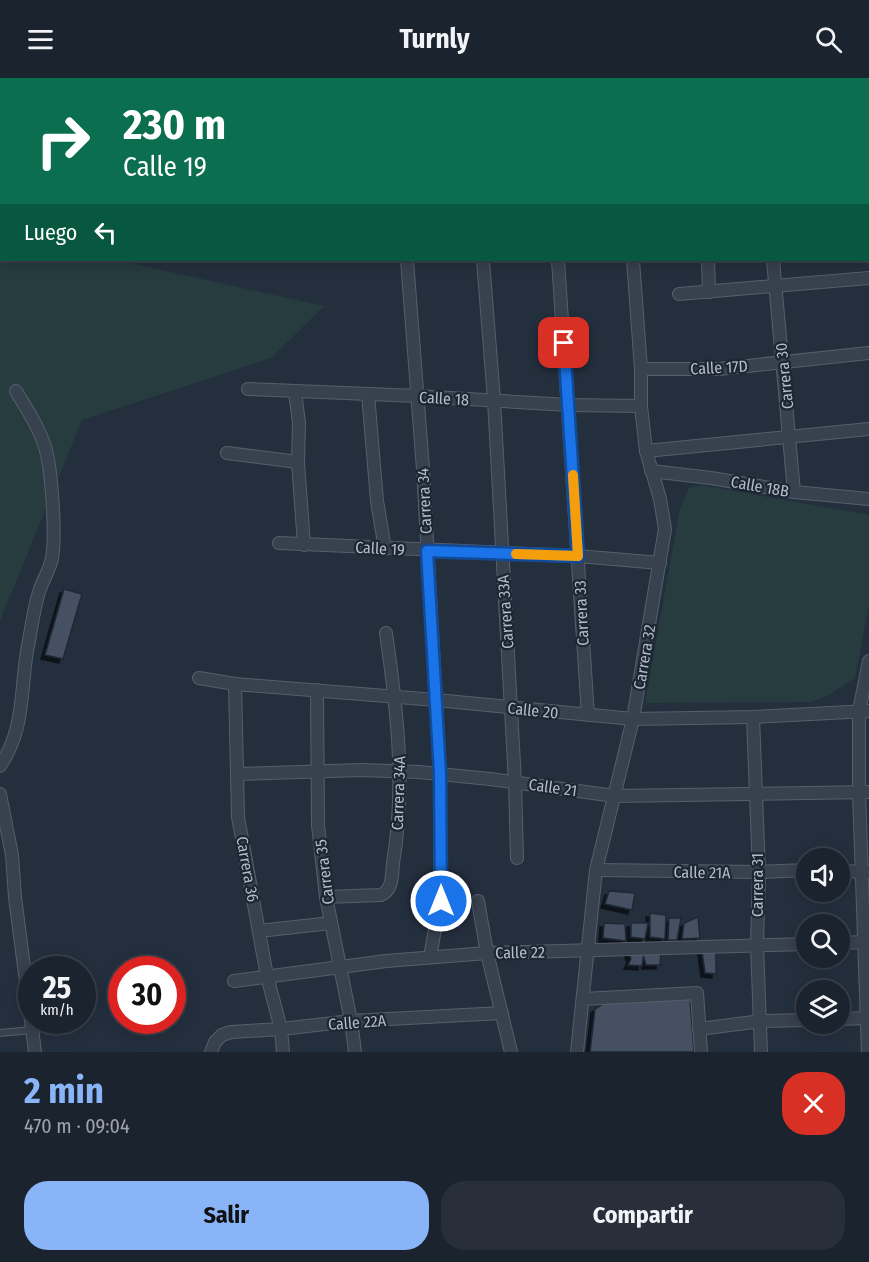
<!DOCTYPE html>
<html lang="es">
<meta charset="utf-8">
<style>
body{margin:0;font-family:"Fira Sans Condensed",sans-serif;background:#282f3a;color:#f1f3f6;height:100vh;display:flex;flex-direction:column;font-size:22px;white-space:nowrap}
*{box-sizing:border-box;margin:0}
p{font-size:20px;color:#a0a4aa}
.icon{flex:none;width:33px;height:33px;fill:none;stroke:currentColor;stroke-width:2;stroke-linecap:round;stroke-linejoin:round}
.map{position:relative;height:974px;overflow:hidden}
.side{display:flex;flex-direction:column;background:#1b232e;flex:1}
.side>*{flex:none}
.top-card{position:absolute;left:0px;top:0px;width:870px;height:183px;box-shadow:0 3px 15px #0003,0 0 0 2px #39404a;background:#0b6e4f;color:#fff;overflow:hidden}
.buttons{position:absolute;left:796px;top:770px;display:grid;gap:12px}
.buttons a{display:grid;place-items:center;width:54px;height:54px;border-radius:50%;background:#1b232e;box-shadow:0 3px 15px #0003,0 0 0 2px #39404a;font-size:30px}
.speed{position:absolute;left:18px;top:878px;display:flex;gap:12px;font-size:30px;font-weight:700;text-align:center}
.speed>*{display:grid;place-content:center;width:78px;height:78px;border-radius:50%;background:#1b232e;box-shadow:0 3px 15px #0003,0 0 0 2px #39404a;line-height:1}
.speed small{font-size:15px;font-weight:400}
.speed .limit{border:9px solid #d22;background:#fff;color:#111}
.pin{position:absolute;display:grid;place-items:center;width:51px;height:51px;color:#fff;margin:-26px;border-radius:12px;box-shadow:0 3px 9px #0006}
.me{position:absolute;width:66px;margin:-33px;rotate:0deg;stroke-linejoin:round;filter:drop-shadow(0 0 4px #0008)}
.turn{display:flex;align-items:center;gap:21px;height:126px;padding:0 24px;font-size:27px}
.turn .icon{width:78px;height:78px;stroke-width:2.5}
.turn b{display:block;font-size:42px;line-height:51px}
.then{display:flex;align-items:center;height:57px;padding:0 24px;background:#0003;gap:12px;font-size:22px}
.round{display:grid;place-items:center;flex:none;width:63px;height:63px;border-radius:24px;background:#282f3a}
.head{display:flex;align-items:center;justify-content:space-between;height:102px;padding:0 24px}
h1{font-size:36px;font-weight:700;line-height:45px;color:#8ab4f8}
.primary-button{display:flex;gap:12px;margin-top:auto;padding:12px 24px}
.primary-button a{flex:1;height:69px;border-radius:24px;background:#8ab4f8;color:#111;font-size:24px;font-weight:700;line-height:69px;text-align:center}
.primary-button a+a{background:#282f3a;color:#f1f3f6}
header{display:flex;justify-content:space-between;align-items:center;height:78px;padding:0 24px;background:#1b232e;font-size:27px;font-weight:700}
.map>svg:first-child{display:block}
.green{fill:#263c3f}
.building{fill:#455162;stroke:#1f2835;stroke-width:1.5;filter:url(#shadow)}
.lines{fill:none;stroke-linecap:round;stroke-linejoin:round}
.lane-casing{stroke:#565f6c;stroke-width:8}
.street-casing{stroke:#565f6c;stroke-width:14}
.lane{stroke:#38414e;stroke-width:6}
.street{stroke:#38414e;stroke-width:12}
.route-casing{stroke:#114b97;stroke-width:15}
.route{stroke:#1a73e8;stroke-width:10}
.slow{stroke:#f59e0b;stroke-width:10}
.labels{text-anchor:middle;stroke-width:4.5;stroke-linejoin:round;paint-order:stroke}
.street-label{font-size:16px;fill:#b4bcc9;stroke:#1d2633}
</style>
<header><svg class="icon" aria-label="menu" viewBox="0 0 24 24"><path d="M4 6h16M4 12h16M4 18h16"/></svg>Turnly<svg class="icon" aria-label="search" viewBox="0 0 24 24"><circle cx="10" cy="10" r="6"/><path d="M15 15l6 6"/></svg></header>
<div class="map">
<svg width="869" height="974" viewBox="0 0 869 974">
<defs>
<filter id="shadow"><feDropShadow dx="-4" dy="4" stdDeviation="0" flood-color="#0009"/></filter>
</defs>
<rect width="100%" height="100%" fill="#242f3e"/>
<!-- green -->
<g class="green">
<polygon points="0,0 171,0 2,2 2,182 121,182 121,183 324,228 271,280 82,342 0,543"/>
<polygon points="701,407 869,437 869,526 855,600 829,617 811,624 645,625 680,430 689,410"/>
</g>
<!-- building -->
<g class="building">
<rect x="502" y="0" width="26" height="2"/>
<polygon points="64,511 82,516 63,581 45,577"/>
<polygon points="609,813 635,815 632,832 605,826"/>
<polygon points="650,835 666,837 665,861 650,859"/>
<polygon points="698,839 700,860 682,861 684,845"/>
<polygon points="669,840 681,840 677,862 668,862"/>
<polygon points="604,845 625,846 626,863 603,860"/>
<polygon points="631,845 648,845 645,861 631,859"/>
<polygon points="628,872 644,874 642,888 628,887 631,881"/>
<polygon points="702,873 716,874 716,896 705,895"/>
<polygon points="661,874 660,887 646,887 643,877"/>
<polygon points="690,921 694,974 590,974 595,931 606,924"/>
</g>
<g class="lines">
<!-- lane casing -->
<g class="lane-casing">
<polyline id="lane" points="0,955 32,952"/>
</g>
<!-- street casing -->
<g class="street-casing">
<g id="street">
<polyline points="398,0 398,2"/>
<polyline points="471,0 471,2"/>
<polyline points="536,0 536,2"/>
<polyline points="624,0 624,2"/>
<polyline points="700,0 700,2"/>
<polyline points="775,0 775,2"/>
<polyline points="853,0 853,2"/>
<polyline points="868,52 869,53"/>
<polyline points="868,130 869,130"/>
<polyline points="407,182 423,391 440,695 440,823 430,879"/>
<polyline points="483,182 494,322 515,704 517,780"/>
<polyline points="558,182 588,637"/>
<polyline points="708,182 709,214"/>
<polyline points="773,182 794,414"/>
<polyline points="679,216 869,200"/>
<polyline points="641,291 719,291 869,275"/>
<polyline points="248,311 417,318 569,327 641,328"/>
<polyline points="295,314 299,345 298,384 304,467"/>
<polyline points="368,316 377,423 385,471"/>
<polyline points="646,373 869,351"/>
<polyline points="227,375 298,384"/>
<polyline points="651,393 711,400 794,414 869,421"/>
<polyline points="279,465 578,478 660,485"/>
<polyline points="199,600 235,606 436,622 633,641 753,639 869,633"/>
<polyline points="235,606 238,739 267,898 281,951 283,974"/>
<polyline points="317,612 318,747 326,819 351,943 355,974"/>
<polyline points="753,639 759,794 757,867 761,974"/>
<path d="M0,688C25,650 20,616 27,573C31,554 33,533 39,514C42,503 50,492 52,480C56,458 52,387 44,366C38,347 26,330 16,313"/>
<polyline points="237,696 361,692 419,694 490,701 615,718 869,714"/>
<polyline points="0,716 12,777 15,819 35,974"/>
<polyline points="596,792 759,794 807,792"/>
<polyline points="840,793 868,794"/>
<path d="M326,819L381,817C393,812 392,796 393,785C406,708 397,631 386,555"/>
<polyline points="478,823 487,875 511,974"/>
<polyline points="259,853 331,845"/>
<polyline points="840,865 865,864"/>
<polyline points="234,903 386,883 487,875 807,866"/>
<polyline points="583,921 697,915 701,974"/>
<polyline points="840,941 866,940"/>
<polyline points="699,951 761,943 807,942"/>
<polyline points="211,974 215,964 222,957 231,954 281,951 351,943 502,935"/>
<polyline points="577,974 596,792 633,641 665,451 660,421 646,373 641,328 641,291 633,182"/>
<polyline points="868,974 859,715 859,633 869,583"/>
</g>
</g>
<!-- lane -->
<use href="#lane" class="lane"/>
<!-- street -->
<use href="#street" class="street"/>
</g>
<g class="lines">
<!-- route casing -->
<g class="route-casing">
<polyline id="route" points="441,823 440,695 427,473 578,478 564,265"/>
</g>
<!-- route -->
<use href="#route" class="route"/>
<!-- slow -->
<polyline class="slow" points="516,476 578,478 573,397"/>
</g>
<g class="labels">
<!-- street labels -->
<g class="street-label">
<text transform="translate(719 289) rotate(-3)" y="6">Calle 17D</text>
<text transform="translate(784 298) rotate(-96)" y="6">Carrera 30</text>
<text transform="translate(444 320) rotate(3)" y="6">Calle 18</text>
<text transform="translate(760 408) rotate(10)" y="6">Calle 18B</text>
<text transform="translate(424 423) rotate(-93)" y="6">Carrera 34</text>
<text transform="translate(380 470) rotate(3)" y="6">Calle 19</text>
<text transform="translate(505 534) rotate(-94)" y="6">Carrera 33A</text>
<text transform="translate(581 535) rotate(-93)" y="6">Carrera 33</text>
<text transform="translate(644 579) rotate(-80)" y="6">Carrera 32</text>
<text transform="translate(533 632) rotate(6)" y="6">Calle 20</text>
<text transform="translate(553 709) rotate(8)" y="6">Calle 21</text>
<text transform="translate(398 715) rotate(-88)" y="6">Carrera 34A</text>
<text transform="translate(248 791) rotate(80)" y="6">Carrera 36</text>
<text transform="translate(324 794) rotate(-97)" y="6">Carrera 35</text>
<text transform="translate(702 794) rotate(1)" y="6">Calle 21A</text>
<text transform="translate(757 807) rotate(-90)" y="6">Carrera 31</text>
<text transform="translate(520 874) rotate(-1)" y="6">Calle 22</text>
<text transform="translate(357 944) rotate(-4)" y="6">Calle 22A</text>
</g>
</g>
</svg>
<div class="buttons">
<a><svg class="icon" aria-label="sound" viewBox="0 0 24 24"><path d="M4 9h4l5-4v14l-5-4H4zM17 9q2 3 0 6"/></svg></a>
<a><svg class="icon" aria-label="search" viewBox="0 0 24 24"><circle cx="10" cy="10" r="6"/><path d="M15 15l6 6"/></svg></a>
<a><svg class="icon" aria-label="layers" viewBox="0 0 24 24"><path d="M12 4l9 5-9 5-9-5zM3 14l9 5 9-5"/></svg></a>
</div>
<div class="speed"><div>25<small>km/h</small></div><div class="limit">30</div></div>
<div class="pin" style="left:564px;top:265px;background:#d93025"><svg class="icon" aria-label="arrive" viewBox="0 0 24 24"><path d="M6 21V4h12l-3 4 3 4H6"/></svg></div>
<svg class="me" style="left:441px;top:823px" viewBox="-20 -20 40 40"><circle r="17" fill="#1a73e8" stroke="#fff" stroke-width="3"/><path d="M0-11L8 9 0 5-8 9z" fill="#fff"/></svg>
<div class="top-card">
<div class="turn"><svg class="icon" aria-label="right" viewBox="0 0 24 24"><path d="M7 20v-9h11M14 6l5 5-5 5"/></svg><div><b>230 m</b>Calle 19</div></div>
<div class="then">Luego<svg class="icon" aria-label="left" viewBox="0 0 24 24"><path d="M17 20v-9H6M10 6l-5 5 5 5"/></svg></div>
</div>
</div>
<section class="side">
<div class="head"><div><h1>2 min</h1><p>470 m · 09:04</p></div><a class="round" style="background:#d93025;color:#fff"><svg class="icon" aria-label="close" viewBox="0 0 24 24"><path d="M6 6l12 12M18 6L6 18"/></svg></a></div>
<div class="primary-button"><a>Salir</a><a>Compartir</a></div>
</section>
